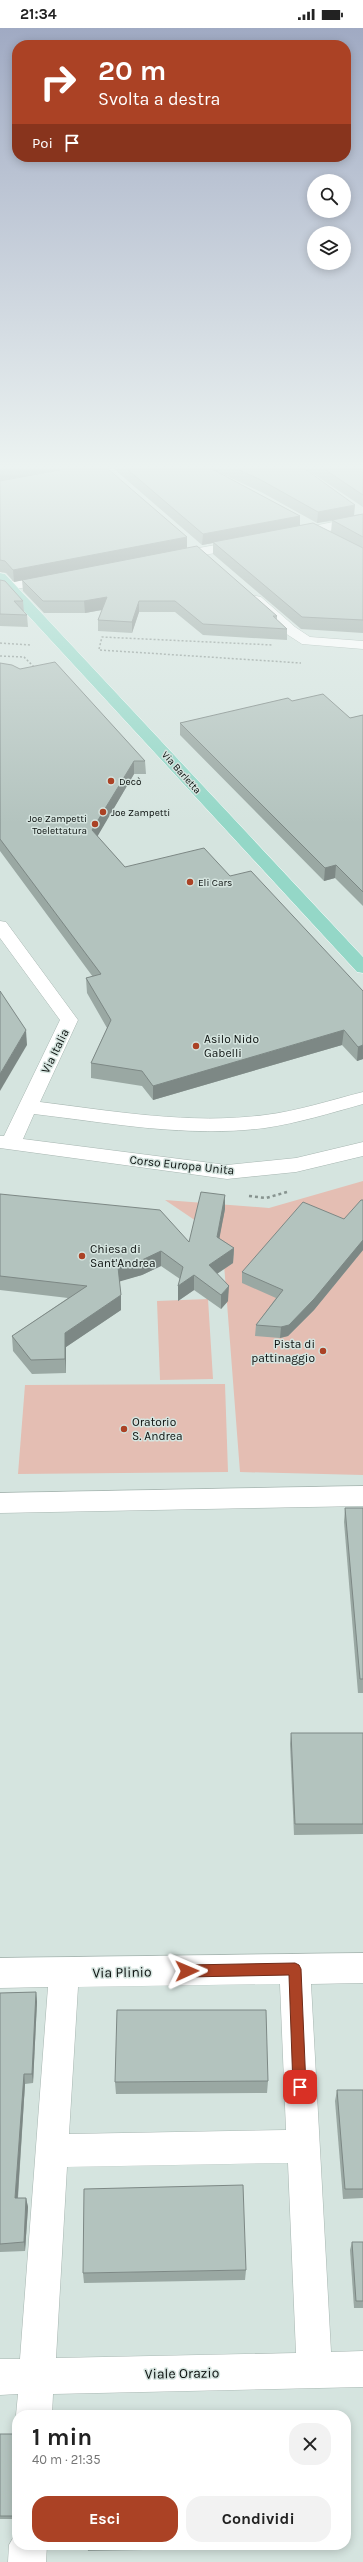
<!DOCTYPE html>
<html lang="it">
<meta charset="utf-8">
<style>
body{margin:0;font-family:Karla,sans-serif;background:#f2f2f2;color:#222;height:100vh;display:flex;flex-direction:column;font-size:15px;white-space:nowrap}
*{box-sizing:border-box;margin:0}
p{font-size:13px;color:#767676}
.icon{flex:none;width:22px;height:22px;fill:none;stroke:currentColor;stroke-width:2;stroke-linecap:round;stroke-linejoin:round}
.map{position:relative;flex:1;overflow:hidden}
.sheet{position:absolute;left:12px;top:2382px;width:339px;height:140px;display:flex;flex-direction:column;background:#fff;border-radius:16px;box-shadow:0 2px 10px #0003}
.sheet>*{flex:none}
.top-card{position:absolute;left:12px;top:12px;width:339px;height:122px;border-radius:16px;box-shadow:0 2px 10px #0003;background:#ab4225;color:#fff;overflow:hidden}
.buttons{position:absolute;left:307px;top:146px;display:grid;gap:8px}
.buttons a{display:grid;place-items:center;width:44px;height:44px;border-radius:50%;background:#fff;box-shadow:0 2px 10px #0003;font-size:20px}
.pin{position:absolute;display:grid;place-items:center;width:34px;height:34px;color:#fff;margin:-17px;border-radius:8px;box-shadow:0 2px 6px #0006}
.me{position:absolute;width:44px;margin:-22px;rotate:89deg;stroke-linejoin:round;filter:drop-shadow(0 0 3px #0008)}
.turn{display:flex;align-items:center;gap:14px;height:84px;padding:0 20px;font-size:18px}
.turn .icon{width:52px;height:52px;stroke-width:2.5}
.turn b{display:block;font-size:28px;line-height:34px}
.then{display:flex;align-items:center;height:38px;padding:0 20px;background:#0003;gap:8px;font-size:15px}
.round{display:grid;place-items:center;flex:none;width:42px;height:42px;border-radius:16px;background:#f2f2f2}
.summary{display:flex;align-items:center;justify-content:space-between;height:68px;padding:0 20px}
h1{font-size:24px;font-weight:700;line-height:30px}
.primary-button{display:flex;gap:8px;margin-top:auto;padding:8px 20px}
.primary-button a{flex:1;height:46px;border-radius:16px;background:#ab4225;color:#fff;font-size:16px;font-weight:700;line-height:46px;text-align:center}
.primary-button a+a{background:#f2f2f2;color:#222}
.status{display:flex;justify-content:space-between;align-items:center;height:28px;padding:0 20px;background:#fff;direction:ltr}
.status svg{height:11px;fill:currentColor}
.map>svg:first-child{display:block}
.green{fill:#e4beb3}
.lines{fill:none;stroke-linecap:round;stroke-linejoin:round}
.minor-casing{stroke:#a7b6b1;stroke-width:1}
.major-casing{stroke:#fff;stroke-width:1}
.path-far1{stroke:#889490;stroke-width:1.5;stroke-dasharray:2 2;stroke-linecap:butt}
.path{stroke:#889490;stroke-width:2.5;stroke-dasharray:3 3;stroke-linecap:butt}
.minor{fill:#fff;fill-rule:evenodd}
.major{fill:#94d7c7;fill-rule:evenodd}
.wall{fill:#9aa8a3}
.shaded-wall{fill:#7d8885}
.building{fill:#b3c3be;stroke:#7d8885}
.route{fill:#ab4225;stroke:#6f2b18}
.poi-dot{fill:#ab4225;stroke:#d5e4df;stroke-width:1.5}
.labels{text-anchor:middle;stroke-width:3;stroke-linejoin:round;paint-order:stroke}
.far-street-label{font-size:10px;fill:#0b100e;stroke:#d5e4df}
.far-poi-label{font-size:10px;fill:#0b100e;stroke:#d5e4df;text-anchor:start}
.poi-label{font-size:12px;fill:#0b100e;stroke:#d5e4df;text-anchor:start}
.street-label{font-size:12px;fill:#0b100e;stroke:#d5e4df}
.near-street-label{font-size:14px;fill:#0b100e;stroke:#d5e4df}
</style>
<div class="status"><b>21:34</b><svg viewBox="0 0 49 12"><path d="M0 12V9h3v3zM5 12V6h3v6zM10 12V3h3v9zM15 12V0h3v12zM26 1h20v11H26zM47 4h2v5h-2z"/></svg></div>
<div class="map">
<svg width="363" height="2534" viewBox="0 0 363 2534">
<rect width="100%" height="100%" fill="#d5e4df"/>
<!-- green -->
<g class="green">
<polygon points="363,1153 363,1447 240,1444 223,1223 199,1195 165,1172 269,1180"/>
<polygon points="208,1271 213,1351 160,1352 157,1273"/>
<polygon points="225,1356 228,1444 18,1446 25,1357"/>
</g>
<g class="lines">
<!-- minor casing -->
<g class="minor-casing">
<g id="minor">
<polygon points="363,488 363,496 294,510 288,506 294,502"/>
<polygon points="243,512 247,513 249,516 247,519 172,533 166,529 172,525"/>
<polygon points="52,548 59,552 57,555 0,563 0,555"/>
<polygon points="256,568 261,569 295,599 310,609 363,613 363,621 302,616 285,605 251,575 249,572 251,569"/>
<path d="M0,893L6,894L78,992L40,1074C114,1083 190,1097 265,1087C298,1083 331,1072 363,1064V1076C331,1085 298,1095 265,1100C188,1110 111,1095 34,1086L23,1111L227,1137L296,1130L363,1114V1128L296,1144L227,1151L0,1120V1108H4L60,992L0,910Z"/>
<polygon points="363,1458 363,1478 0,1485 0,1465"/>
<path d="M363,1925V1955L311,1956L331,2324L363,2323V2359L53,2366L52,2387H17V2389L16,2387L18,2366L0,2367V2331H20L48,1959L0,1960V1930ZM280,1956L286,2102L69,2106L78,1959ZM288,2135L296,2325L56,2330L67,2139Z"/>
<polygon points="17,2503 17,2517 47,2517 46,2534 8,2534 9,2517"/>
</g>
</g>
<!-- major casing -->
<g class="major-casing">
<polygon id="major" points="0,545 5,546 363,929 363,945 357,944 0,557"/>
</g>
<!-- path-far1 -->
<g class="path-far1">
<polyline points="0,615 31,617"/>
<polyline points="99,621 102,609 273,617"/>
<polyline points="100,622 301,635"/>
<polyline points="0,628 24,629 35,640"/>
</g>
<!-- path -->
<polyline class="path" points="249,1168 266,1170 287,1164"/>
<!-- minor -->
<use href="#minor" class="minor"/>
<!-- major -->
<use href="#major" class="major"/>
</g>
<!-- wall -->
<g class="wall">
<polygon points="0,441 187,520 277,588 277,592 287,601 287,612 203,607 175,584 139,584 132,605 98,603 98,592 102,582 85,585 44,585 23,563 22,552 14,554 6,545 0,544"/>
<polygon points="114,441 212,441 300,488 300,497 331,504 332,493 317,495 261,464 212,441 305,441 354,487 363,486 363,605 301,601 213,526 213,515 202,517"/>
<polygon points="306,441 363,441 363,479"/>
<polygon points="0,552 23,573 24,584 27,587 28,599 0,598"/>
<polygon points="0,635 145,733 146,746 134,746 97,808 125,839 230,848 363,963 363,1031 357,1033 342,1017 153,1072 142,1058 91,1050 91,1035 107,1000 87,965 86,950 93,949 0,823"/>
<polygon points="292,673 350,690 363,687 363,878 335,850 324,853 180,707 180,695"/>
<polygon points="0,1166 189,1214 225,1167 225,1181 219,1210 234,1220 233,1235 217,1246 228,1273 221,1281 194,1262 178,1273 178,1258 180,1251 161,1238 142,1247 119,1253 121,1282 66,1319 66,1345 32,1346 13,1323 12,1308 68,1270 0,1262"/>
<polygon points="363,1172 363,1222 314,1282 288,1308 280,1310 255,1308 256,1297 276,1270 242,1255 242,1244 344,1191"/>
<polygon points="345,1480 363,1480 363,1665 358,1665 344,1494"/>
<polygon points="291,1705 363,1705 363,1806 294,1807 290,1716"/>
<polygon points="36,1964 37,1974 33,2055 25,2056 18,2170 26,2170 28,2179 25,2223 0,2224 0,1965"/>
<polygon points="268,2053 267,2065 116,2066 115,2054"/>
<polygon points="337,2062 363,2062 363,2170 343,2171 335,2073"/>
<polygon points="352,2214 363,2214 363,2280 354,2280 350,2222"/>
<polygon points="246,2242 245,2252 84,2255 83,2245"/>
<polygon points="0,2406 17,2406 17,2454 15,2491 0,2491"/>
<polygon points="87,2517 264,2517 263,2520 88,2523"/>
</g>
<!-- shaded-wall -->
<g class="shaded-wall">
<polygon points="6,441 72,441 0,453 0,442"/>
<polygon points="355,477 354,488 317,495 318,484"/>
<polygon points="300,488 300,499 213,514 213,515 202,517 203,506"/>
<polygon points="187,509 187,521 14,554 13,542"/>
<polygon points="107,569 107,581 85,585 84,573"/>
<polygon points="139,573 139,584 132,605 132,594"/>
<polygon points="134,733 134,746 93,816 92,802"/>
<polygon points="336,837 335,850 324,853 325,840"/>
<polygon points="26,1002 27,1017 0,1063 0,1046"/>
<polygon points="344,1002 342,1017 153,1072 153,1058"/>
<polygon points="363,1017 363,1031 357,1033 358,1019"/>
<polygon points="225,1167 225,1181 217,1223 217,1209"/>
<polygon points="363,1212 363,1222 314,1282 288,1308 280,1310 281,1299"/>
<polygon points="234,1220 233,1235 209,1251 209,1237"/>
<polygon points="161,1223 161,1238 142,1247 118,1254 118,1239"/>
<polygon points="194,1247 194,1262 178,1273 178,1258"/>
<polygon points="229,1258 228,1273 221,1281 221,1267"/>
<polygon points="121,1267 121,1282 66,1319 66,1345 65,1331 65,1305"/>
<polygon points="36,1964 37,1974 33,2055 32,2046"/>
<polygon points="24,2046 25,2056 17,2179 15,2170"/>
<polygon points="26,2170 28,2179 25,2223 24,2214"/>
<polygon points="17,2431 17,2454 15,2491 14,2488"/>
</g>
<!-- building -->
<g class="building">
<polygon points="65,441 108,441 187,509 13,542 5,533 0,532 0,453"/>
<polygon points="127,441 212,441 300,488 203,506"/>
<polygon points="237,441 305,441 355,477 318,484 261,452"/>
<polygon points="324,441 363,441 363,467"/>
<polygon points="363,486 363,509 332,492"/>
<polygon points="313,495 363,520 363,592 302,589 213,514"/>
<polygon points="197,518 277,588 273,588 287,601 203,596 175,573 139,573 132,594 98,592 107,569 84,573 43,573 22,552"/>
<polygon points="0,552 5,553 23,573 14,573 27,587 0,586"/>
<polygon points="55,634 145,733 134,733 92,802 125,839 204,820 230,848 251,843 363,963 363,1017 358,1019 344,1002 153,1058 142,1043 91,1035 111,992 86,950 101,946 0,811 0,635 12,637 20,641"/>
<polygon points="323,666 350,690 363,687 363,864 336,837 325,840 180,695 288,670 292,673"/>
<polygon points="0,963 26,1002 0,1046"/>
<polygon points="201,1164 225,1167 217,1209 234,1220 209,1237 229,1258 221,1267 194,1247 178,1258 183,1239 161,1223 142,1232 118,1239 121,1267 65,1305 65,1331 31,1332 12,1308 87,1258 0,1248 0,1166 160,1182 189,1214"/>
<polygon points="361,1172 363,1172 363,1212 314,1271 289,1297 281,1299 256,1297 283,1262 242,1244 303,1174 344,1191"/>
<polygon points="345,1480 363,1480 363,1651 360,1651"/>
<polygon points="291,1705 363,1705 363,1796 295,1796"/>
<polygon points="36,1964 32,2046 24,2046 15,2170 26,2170 24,2214 0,2216 0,1965"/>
<polygon points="117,1982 266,1982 268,2053 115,2054"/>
<polygon points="337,2062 363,2062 363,2161 345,2161"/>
<polygon points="243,2157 246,2242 83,2245 84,2161"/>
<polygon points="352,2214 363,2214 363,2273 356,2273"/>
<polygon points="0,2406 17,2406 17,2431 14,2488 0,2488"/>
</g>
<!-- sky -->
<linearGradient id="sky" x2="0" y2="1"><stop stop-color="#a0aac3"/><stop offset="0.55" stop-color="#ecf3f1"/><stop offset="1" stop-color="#ecf3f1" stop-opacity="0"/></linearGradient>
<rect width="363" height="796" fill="url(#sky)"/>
<!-- route -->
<polygon class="route" points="295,1935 299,1937 301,1941 306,2059 304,2064 300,2066 295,2064 293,2059 289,1947 187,1949 182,1947 181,1943 182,1938 187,1937"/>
<!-- markers -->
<g class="poi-dot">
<circle cx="111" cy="753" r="4"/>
<circle cx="103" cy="784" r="4"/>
<circle cx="95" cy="796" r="4"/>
<circle cx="190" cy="854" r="4"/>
<circle cx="196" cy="1018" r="4"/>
<circle cx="82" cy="1228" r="4"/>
<circle cx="323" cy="1323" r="4"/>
<circle cx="124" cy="1401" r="4"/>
</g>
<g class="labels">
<!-- far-street labels -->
<g class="far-street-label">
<text transform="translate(182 744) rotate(48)" y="4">Via Barletta</text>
</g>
<!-- far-poi labels -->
<g class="far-poi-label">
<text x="119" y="757">Decò</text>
<text x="111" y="788">Joe Zampetti</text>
<text x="87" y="794" text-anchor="end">Joe Zampetti<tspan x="87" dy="12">Toelettatura</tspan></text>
<text x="198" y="858">Eli Cars</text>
</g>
<!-- poi labels -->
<g class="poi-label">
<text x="204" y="1015">Asilo Nido<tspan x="204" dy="14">Gabelli</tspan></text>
<text x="90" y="1225">Chiesa di<tspan x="90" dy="14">Sant'Andrea</tspan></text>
<text x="315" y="1320" text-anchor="end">Pista di<tspan x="315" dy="14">pattinaggio</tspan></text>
<text x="132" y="1398">Oratorio<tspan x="132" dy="14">S. Andrea</tspan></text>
</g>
<!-- street labels -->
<g class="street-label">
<text transform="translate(55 1023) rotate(-64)" y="4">Via Italia</text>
<text transform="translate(182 1137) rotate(6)" y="4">Corso Europa Unita</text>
</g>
<!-- near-street labels -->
<g class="near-street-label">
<text transform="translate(122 1944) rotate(-1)" y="5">Via Plinio</text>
<text transform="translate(182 2345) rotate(-1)" y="5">Viale Orazio</text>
</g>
</g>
</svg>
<div class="buttons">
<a><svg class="icon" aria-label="search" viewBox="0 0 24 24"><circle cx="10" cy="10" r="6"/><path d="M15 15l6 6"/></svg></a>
<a><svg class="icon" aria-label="layers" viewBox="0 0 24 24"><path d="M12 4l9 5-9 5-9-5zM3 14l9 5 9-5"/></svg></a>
</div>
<div class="pin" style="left:300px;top:2059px;background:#d93025"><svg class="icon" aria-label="arrive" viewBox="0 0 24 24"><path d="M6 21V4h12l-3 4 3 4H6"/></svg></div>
<svg class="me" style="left:187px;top:1943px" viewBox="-20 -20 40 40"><path d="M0-17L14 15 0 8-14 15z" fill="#ab4225" stroke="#fff" stroke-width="4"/></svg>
<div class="top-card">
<div class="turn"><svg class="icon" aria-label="right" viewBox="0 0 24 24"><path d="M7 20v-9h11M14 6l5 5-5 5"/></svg><div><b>20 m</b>Svolta a destra</div></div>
<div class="then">Poi<svg class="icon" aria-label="arrive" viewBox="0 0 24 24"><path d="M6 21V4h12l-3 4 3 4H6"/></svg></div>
</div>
<section class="sheet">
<div class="summary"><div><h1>1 min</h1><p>40 m · 21:35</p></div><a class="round"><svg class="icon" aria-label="close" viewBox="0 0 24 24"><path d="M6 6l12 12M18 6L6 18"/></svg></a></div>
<div class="primary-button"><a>Esci</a><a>Condividi</a></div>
</section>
</div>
